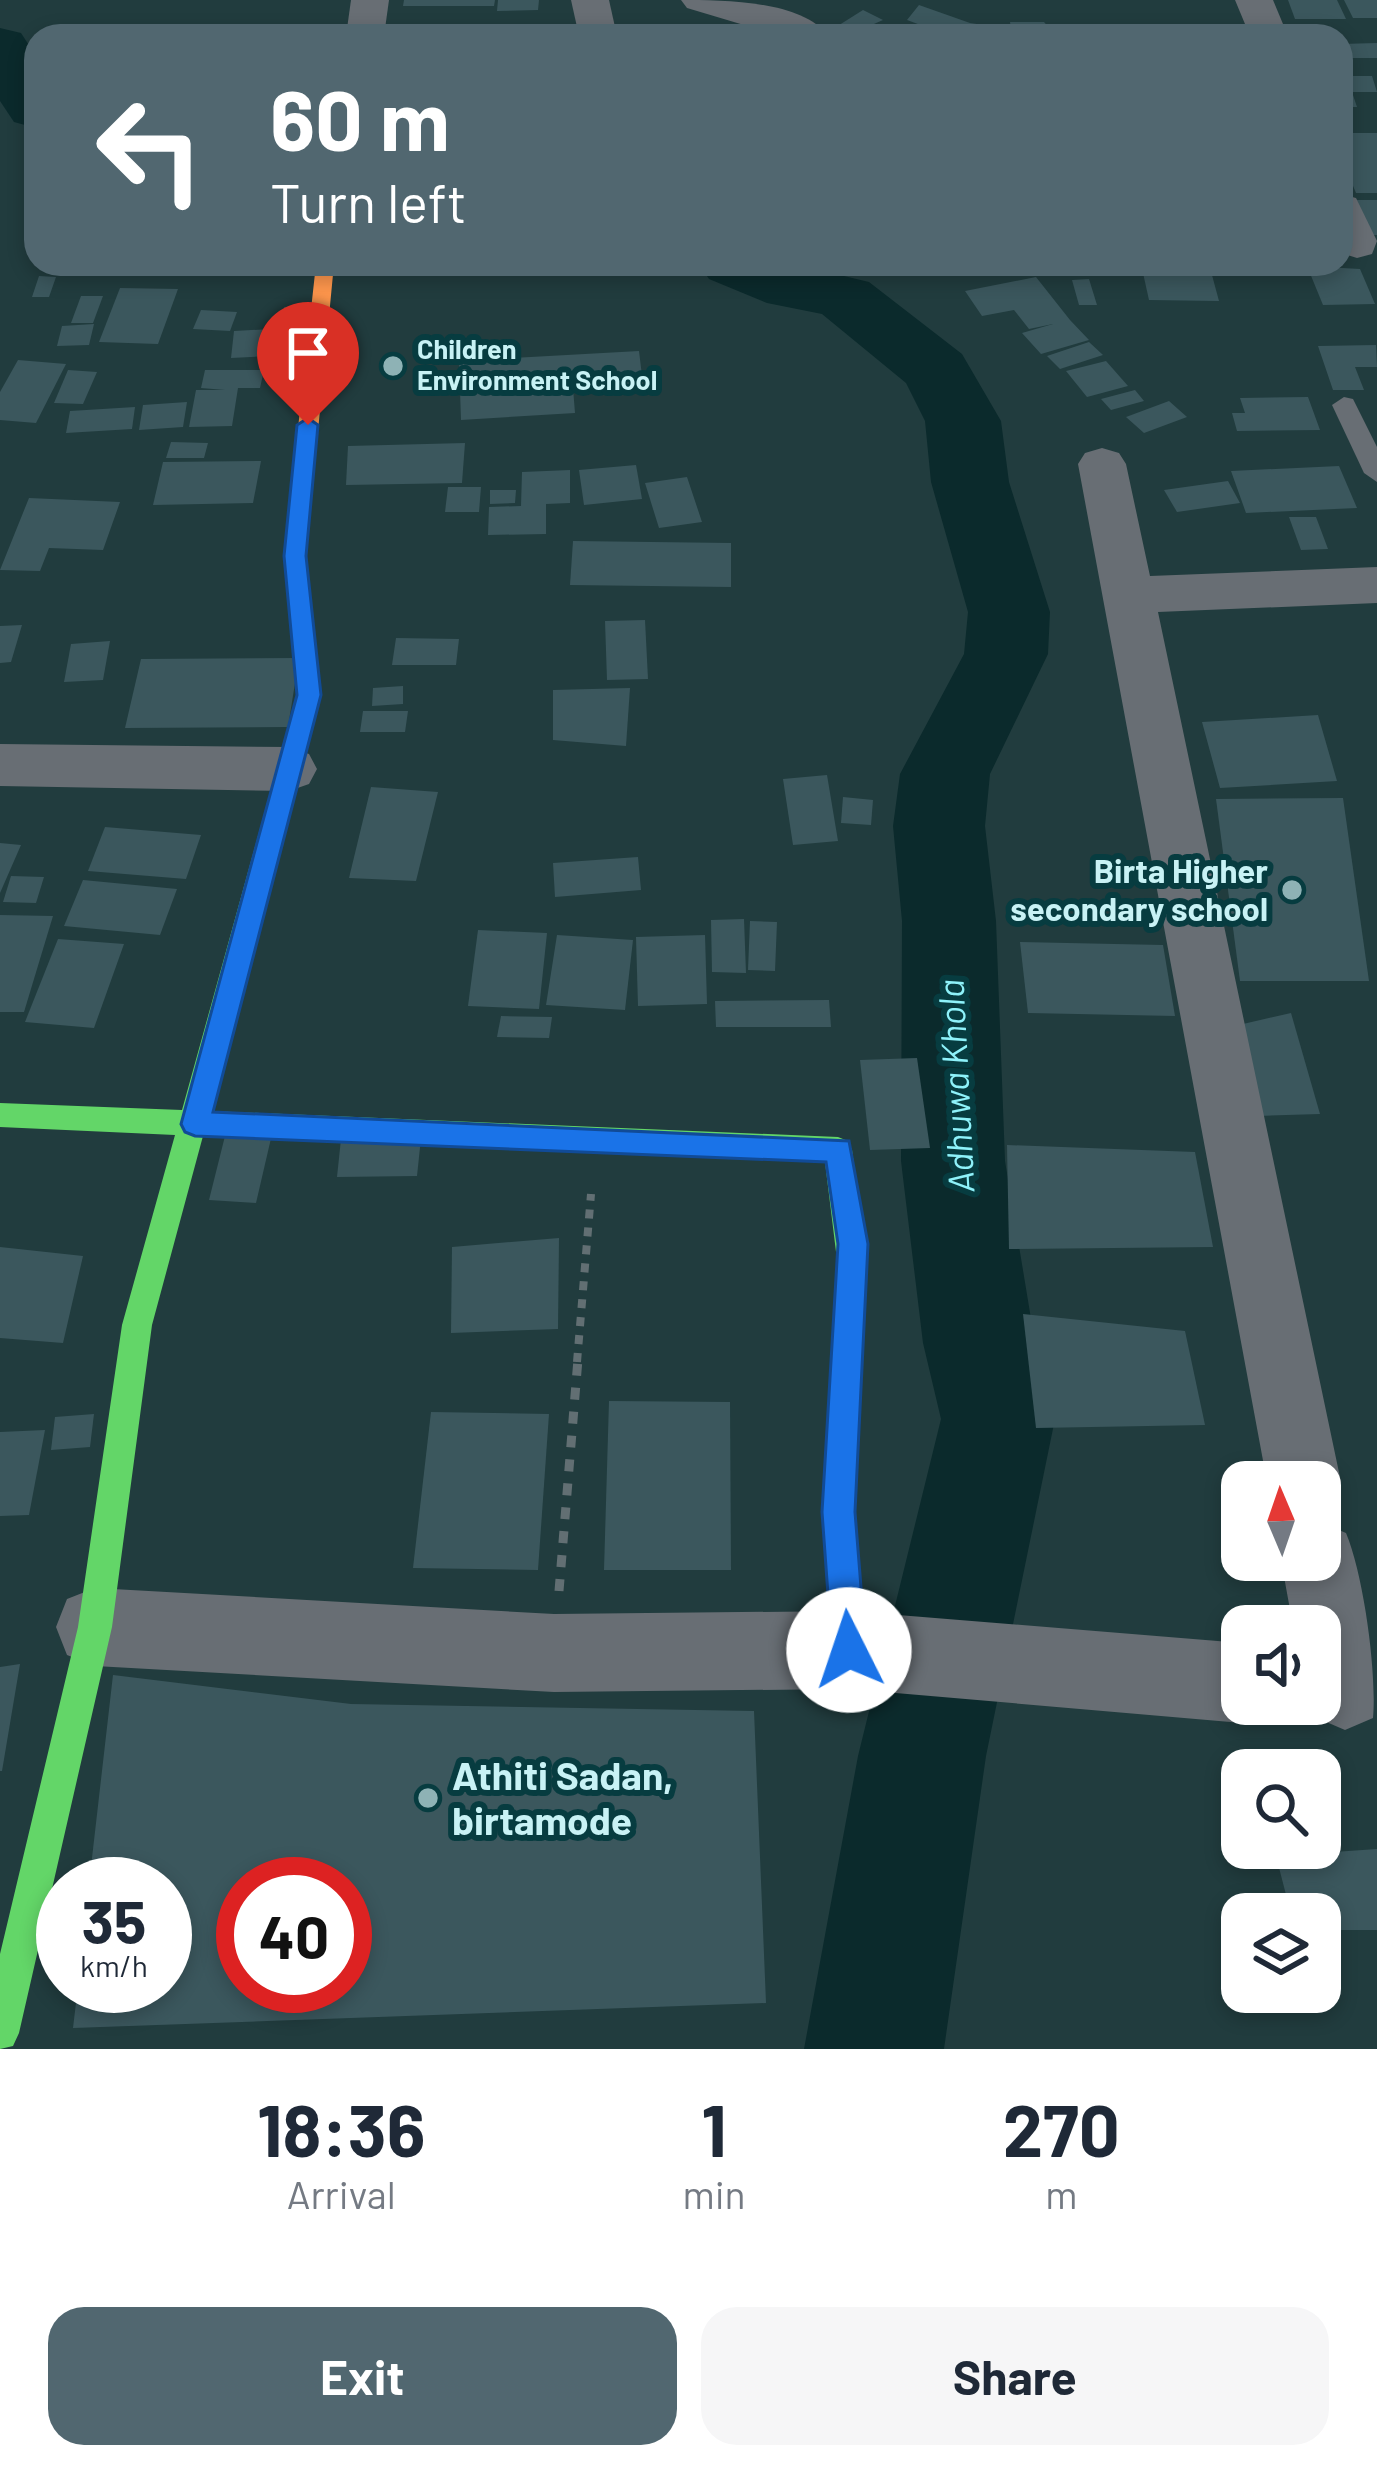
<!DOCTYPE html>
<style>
body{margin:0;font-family:Barlow,sans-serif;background:#f6f6f7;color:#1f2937;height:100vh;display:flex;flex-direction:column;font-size:45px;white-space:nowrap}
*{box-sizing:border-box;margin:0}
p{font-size:39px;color:#747a83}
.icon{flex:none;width:66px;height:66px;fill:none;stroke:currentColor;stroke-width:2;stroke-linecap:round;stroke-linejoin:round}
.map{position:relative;height:2049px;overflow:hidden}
.side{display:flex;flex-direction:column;background:#fff;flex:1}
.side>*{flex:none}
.banner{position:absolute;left:24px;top:24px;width:1329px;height:252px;border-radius:36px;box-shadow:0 6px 18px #0003;background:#516770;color:#fff;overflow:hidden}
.needle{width:78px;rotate:358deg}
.buttons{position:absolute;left:1221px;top:1461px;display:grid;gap:24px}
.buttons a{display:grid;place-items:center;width:120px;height:120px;border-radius:24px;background:#fff;box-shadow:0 6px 18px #0003;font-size:60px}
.speed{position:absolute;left:36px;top:1857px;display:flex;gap:24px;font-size:60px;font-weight:700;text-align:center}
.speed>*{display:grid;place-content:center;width:156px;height:156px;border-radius:50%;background:#fff;box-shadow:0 6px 18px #0003;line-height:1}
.speed small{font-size:30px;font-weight:400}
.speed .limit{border:18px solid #d22;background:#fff;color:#111}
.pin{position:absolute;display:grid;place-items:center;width:102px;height:102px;color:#fff;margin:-123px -51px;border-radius:50% 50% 50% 0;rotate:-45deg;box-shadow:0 0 12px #0007}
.pin .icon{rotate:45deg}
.me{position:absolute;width:132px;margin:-66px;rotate:356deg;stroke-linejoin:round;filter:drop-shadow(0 0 9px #0008)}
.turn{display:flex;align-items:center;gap:42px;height:252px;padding:0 48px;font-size:54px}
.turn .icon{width:156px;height:156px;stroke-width:2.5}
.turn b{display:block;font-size:84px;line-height:102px}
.eta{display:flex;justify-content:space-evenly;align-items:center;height:204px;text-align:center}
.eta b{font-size:72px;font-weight:700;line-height:84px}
.button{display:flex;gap:24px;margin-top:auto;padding:24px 48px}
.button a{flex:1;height:138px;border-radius:36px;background:#516770;color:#fff;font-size:48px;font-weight:700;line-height:138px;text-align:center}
.button a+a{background:#f6f6f7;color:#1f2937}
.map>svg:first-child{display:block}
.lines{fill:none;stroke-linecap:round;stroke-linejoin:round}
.river{fill:#0b2a2c;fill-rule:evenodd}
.building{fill:#3b575d;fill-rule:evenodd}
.path-far1{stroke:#626f73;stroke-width:8;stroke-dasharray:9 9;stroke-linecap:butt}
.path{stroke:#626f73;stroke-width:9;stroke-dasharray:12 12;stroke-linecap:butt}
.lane{fill:#686e74;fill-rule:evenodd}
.street{fill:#686e74;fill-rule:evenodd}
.fast{fill:#63d668;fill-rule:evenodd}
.slow{fill:#ff974d;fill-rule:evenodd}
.route{fill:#1a73e8;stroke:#114b97;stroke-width:3}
.poi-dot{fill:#8eb2b5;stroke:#073c40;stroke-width:4.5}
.labels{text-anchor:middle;stroke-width:12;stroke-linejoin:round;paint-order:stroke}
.far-poi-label{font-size:27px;font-weight:bold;fill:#c8f2f5;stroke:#073c40;text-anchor:start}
.poi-label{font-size:33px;font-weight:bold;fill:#c8f2f5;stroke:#073c40;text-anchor:end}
.water-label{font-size:36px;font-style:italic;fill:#8ef2fa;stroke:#073c40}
.near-poi-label{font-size:39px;font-weight:bold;fill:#c8f2f5;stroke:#073c40;text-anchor:start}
</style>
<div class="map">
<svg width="1377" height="2049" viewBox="0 0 1377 2049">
<rect width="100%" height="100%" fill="#213c3e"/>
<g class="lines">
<!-- river -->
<g class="river">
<polygon points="0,28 21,33 36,56 36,128 14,122 0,101"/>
<polygon points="699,264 794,264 869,282 962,354 1001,421 1009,482 1050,612 1048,654 990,774 985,826 996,921 1005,1161 1035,1343 1055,1419 986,1756 944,2049 804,2049 858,1756 941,1419 923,1343 901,1161 902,921 893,826 900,774 964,654 968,612 931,482 925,421 906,383 822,314 767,303 709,279"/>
</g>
</g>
<!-- building -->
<g class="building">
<polygon points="404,0 495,0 494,6 403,6"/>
<polygon points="498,0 539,0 538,10 497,11"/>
<polygon points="1288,0 1337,0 1346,19 1295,19"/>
<polygon points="1344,0 1377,0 1377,18 1353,18"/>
<polygon points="919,5 970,23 1011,29 1007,36 950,36 907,20"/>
<polygon points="863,10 883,20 849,35 836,27"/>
<polygon points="1010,22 1044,22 1051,30 1134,32 1134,36 1012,36"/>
<polygon points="1377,43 1377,58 1346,58 1352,73 1341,73 1341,44"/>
<polygon points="1341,76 1372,76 1377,92 1352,92 1357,107 1341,107"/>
<polygon points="1341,133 1377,133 1377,193 1356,193 1341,157"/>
<polygon points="1356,200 1377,200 1377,235 1371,235"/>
<polygon points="1141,264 1209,264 1219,301 1149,300"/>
<polygon points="1307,266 1360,269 1375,304 1323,305"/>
<polygon points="39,276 56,277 49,297 32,297"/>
<polygon points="1036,277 1070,320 1089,340 1041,354 1022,333 1053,324 1029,329 1014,310 982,316 965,291"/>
<polygon points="1089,279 1097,305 1079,305 1072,280"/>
<polygon points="120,288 178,289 158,344 99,342"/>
<polygon points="81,296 103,296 93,323 71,323"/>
<polygon points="315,305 314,349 283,351 284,307"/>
<polygon points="201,310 237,312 230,331 193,329"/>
<polygon points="94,324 89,345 57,346 62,326"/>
<polygon points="271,329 269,356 231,358 234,331"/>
<polygon points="1089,342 1103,355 1060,369 1047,356"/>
<polygon points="1376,345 1377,367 1355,367 1364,390 1333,390 1318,346"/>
<polygon points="639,351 643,384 573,388 575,413 461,420 459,361"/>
<polygon points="18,360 66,364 36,423 0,420 0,392"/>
<polygon points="1106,361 1128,386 1087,397 1066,371"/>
<polygon points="68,370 97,372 83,404 54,403"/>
<polygon points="205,370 264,370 260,388 238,388 232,426 189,427 196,390 225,390 201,388"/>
<polygon points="1135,390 1144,401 1111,410 1101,399"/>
<polygon points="1308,397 1320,430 1237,431 1232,413 1245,413 1240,398"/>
<polygon points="1169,401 1187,417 1144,433 1126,417"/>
<polygon points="187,402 183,427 139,430 143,405"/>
<polygon points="135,407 132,429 66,433 70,411"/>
<polygon points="171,442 208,443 204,458 166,458"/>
<polygon points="465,443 462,483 346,485 348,446"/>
<polygon points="261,461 253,503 153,505 163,462"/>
<polygon points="636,465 642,499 584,505 579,470"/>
<polygon points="1339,466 1357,508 1246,513 1231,471"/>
<polygon points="570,470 570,503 546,504 546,534 488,535 489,507 521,506 522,472"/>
<polygon points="687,477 702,522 659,528 645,483"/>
<polygon points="1228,481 1240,503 1177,512 1164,490"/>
<polygon points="448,487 481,487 479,512 445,512"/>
<polygon points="490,490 516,490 515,503 490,504"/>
<polygon points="29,498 120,502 103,550 49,548 40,571 0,570"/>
<polygon points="1289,517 1316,517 1328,549 1301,550"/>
<polygon points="573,541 731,543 731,587 570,585"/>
<polygon points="645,620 648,679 607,680 605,621"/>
<polygon points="22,625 11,662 0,663 0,626"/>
<polygon points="396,638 459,639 456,665 392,665"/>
<polygon points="110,641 103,680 64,682 71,644"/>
<polygon points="299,658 288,727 125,728 141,659"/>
<polygon points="403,686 403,704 372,706 373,688"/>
<polygon points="630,688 626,746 553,740 553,690"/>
<polygon points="363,711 408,711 405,732 360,732"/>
<polygon points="1318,715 1337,781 1220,788 1202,722"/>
<polygon points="827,775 838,841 793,845 783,779"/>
<polygon points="371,787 438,792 416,881 349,878"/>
<polygon points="843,797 873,800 871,825 841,823"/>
<polygon points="1343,798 1369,981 1240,981 1216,799"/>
<polygon points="105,827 201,835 186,879 88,871"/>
<polygon points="0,843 21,845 0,893"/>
<polygon points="638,857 641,890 555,897 553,863"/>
<polygon points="11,876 44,877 36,903 3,902"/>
<polygon points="83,880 177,889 160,935 64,926"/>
<polygon points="0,915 53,916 24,1012 0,1012"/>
<polygon points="744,919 746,973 712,972 711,920"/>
<polygon points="750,921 777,922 775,971 748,970"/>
<polygon points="478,930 547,933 539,1009 468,1006"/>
<polygon points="557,935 633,940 625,1010 546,1005"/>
<polygon points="705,935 707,1004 638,1006 636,937"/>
<polygon points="58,939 124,944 94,1028 25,1022"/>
<polygon points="1020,942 1163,945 1175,1016 1028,1013"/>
<polygon points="829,1000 831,1027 716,1027 715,1001"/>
<polygon points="1291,1013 1320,1114 1258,1116 1243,1024"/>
<polygon points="501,1016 552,1017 549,1038 497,1037"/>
<polygon points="917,1058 930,1148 870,1150 860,1060"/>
<polygon points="226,1132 272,1134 256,1203 209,1200"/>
<polygon points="421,1138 417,1176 337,1177 341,1139"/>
<polygon points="1007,1145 1195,1152 1213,1247 1009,1249"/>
<polygon points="559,1238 558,1329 451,1333 452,1247"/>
<polygon points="0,1247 83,1256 63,1343 0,1338"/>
<polygon points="1023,1314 1185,1331 1205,1425 1036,1428"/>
<polygon points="609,1401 730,1402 731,1570 604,1570"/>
<polygon points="431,1412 549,1414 538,1570 413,1568"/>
<polygon points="94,1414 90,1447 51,1450 55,1417"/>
<polygon points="45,1430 29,1515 0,1516 0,1432"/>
<polygon points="20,1664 2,1771 0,1771 0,1667"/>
<path d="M113,1675L351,1704L754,1711L766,2003L73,2028L78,1986H165V1884H89ZM243,1884H345V1986H243Z"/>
<polygon points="1377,1849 1377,1930 1320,1930 1320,1914 1291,1914 1276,1856"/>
</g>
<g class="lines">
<!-- path-far1 -->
<polyline class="path-far1" points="577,1362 591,1194"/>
<!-- path -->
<polyline class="path" points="559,1591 578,1359"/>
<!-- lane -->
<polygon class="lane" points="1344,397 1353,399 1377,447 1377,482 1364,473 1332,405"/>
<!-- street -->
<g class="street">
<polygon points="351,0 389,0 384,36 346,36"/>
<polygon points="571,0 609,0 617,36 579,36"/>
<path d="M681,0C722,0 802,0 828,36H781L687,8Z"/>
<polygon points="1235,0 1273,0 1288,36 1250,36"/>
<polygon points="1341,194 1356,198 1377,241 1372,254 1357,258 1341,253"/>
<polygon points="1102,448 1119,453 1126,464 1150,576 1377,567 1377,603 1158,612 1341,1482 1330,1508 1320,1513 1320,1482 1267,1482 1078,464 1085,453"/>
<polygon points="0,744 289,747 309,754 317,769 309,784 289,791 0,786"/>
<path d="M1320,1522L1346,1533C1364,1576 1377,1674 1373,1718L1345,1730L1317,1718L1311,1704H1320V1626H1293L1281,1560H1320Z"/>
<polygon points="95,1588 554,1614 849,1611 1242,1643 1242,1704 1273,1704 1270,1711 1242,1723 849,1689 554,1692 95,1666 67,1655 56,1627 67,1599"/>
</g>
<!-- fast -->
<polygon class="fast" points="304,637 315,645 321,695 209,1111 838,1137 848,1141 852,1150 867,1260 862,1270 852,1274 842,1270 837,1260 825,1162 203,1136 152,1325 112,1627 19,2033 13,2046 0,2049 0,1954 78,1627 122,1325 175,1135 0,1127 0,1103 182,1110 297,695 293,645"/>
<!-- slow -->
<g class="slow">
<polygon points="316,264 334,264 306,556 315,645 304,653 293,645 284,556"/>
<polygon points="852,1246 862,1250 867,1260 854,1512 866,1650 861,1662 849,1667 837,1662 832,1650 822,1512 837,1260 842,1250"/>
</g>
</g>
<!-- route -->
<polygon class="route" points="308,418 318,425 306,556 321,695 213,1112 849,1141 868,1244 855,1512 866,1650 861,1662 849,1667 837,1662 832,1650 822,1512 838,1244 826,1162 195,1136 185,1132 181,1124 297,695 284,556 297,425"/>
<!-- markers -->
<g class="poi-dot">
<circle cx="393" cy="366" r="12"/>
<circle cx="1292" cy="890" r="12"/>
<circle cx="428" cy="1798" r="12"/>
</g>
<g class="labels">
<!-- far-poi labels -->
<g class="far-poi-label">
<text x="417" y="359">Children<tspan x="417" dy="31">Environment School</tspan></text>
</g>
<!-- poi labels -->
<g class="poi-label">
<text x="1268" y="883">Birta Higher<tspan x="1268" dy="38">secondary school</tspan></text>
</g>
<!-- water labels -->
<g class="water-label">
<text transform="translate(956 1086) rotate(-93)" y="13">Adhuwa Khola</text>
</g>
<!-- near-poi labels -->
<g class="near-poi-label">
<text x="452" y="1790">Athiti Sadan,<tspan x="452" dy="45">birtamode</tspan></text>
</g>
</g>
</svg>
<div class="buttons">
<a><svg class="needle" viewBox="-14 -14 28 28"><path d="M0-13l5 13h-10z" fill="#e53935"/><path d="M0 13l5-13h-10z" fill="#747a83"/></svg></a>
<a><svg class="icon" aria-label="sound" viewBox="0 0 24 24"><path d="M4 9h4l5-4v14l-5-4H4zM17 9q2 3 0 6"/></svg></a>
<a><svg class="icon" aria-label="search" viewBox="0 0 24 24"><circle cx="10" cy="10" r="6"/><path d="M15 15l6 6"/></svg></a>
<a><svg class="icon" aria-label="layers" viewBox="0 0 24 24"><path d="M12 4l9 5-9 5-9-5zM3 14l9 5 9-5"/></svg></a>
</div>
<div class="speed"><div>35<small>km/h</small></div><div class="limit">40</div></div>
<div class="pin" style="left:308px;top:425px;background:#d93025"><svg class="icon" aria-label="arrive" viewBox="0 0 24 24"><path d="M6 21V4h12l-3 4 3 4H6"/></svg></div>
<svg class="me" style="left:849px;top:1650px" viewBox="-20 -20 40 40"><circle r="19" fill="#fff"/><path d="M0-13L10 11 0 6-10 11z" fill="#1a73e8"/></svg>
<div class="banner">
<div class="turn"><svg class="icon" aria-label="left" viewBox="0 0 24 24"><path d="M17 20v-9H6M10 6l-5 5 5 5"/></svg><div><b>60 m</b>Turn left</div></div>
</div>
</div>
<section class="side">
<div class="eta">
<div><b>18:36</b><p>Arrival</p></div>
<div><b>1</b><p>min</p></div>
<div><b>270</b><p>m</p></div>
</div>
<div class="button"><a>Exit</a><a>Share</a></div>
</section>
